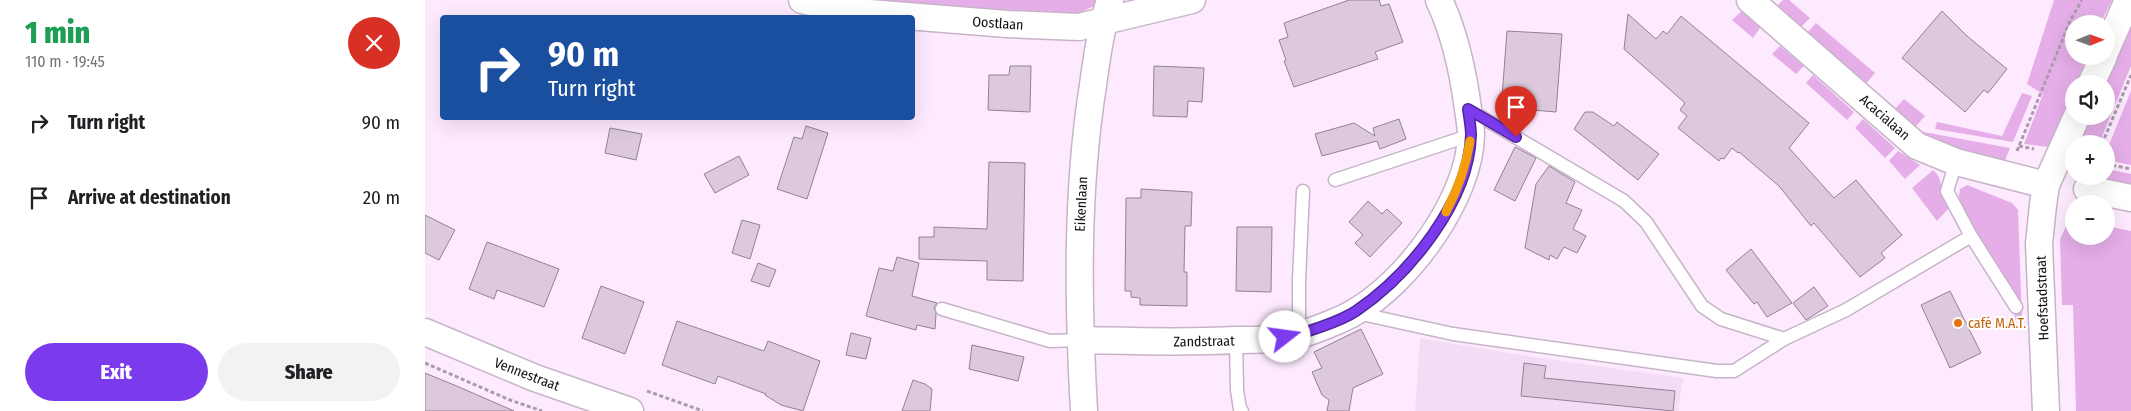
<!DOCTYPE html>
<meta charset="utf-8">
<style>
body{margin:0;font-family:"Fira Sans Condensed",sans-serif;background:#f2f2f2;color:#202124;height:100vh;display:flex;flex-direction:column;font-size:19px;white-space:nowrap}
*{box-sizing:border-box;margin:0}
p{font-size:16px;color:#757577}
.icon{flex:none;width:28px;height:28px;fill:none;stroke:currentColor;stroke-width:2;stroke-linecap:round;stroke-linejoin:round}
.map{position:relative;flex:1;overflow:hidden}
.side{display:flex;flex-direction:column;background:#fff;width:425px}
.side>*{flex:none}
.banner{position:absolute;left:15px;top:15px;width:475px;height:105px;border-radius:5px;box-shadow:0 5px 20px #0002;background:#1a4fa0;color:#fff;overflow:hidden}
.needle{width:32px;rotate:89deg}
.tools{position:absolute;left:1640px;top:15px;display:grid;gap:10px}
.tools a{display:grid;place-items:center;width:50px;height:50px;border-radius:50%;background:#fff;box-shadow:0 5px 20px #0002;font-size:25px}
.pin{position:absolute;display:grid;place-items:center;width:42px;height:42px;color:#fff;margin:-51px -21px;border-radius:50% 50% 50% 0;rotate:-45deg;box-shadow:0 0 5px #0007}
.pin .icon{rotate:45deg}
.me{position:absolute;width:55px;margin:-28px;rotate:75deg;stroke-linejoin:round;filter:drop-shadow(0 0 4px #0008)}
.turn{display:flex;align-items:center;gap:18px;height:105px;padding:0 25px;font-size:22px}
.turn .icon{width:65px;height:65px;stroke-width:2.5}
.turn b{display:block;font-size:35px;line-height:42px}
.round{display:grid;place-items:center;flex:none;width:52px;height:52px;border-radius:26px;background:#f2f2f2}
.summary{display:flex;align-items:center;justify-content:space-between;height:85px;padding:0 25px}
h1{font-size:30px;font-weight:800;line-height:38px;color:#1e9e55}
.primary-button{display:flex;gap:10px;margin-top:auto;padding:10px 25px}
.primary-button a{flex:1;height:58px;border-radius:30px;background:#7c3aed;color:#fff;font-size:20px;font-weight:800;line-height:58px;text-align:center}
.primary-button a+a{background:#f2f2f2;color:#202124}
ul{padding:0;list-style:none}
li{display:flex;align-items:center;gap:15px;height:75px;padding:0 25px}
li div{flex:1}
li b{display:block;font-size:19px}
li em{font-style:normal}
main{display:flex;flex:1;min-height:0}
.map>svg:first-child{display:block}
.built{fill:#f4dcf6}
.green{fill:#e5aee9}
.building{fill:#ddc9de;stroke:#928193}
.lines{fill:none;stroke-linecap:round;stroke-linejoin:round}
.lane-casing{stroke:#c7b4c8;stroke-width:15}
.street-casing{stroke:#c7b4c8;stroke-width:29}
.path{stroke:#ab9cac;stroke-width:3;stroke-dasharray:4 2.5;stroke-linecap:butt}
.lane{stroke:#fff;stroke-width:12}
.street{stroke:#fff;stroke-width:26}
.route-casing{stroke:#51269a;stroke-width:12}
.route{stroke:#7c3aed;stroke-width:9}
.slow{stroke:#f59e0b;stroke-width:9}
.food-dot{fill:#e8710a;stroke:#fff;stroke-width:2}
.labels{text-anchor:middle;stroke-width:4;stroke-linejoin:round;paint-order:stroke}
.street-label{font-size:14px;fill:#140d14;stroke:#fff}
.food-label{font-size:14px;fill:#c56008;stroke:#fff;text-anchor:start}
</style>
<main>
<section class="side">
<div class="summary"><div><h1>1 min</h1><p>110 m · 19:45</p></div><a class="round" style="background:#d93025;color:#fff"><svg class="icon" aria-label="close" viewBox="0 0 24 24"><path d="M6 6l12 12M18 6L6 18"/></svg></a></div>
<ul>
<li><svg class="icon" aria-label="right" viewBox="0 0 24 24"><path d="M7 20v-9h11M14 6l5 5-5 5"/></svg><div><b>Turn right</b></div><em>90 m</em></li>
<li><svg class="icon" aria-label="arrive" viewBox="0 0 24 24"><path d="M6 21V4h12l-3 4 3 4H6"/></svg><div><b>Arrive at destination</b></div><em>20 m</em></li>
</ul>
<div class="primary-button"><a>Exit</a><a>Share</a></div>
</section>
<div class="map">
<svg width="1706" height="411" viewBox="0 0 1706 411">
<rect width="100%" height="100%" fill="#feeaff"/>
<!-- built -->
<polygon class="built" points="995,338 1102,356 1258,378 1253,411 990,411"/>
<!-- green -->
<g class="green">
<polygon points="425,0 671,0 669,6 652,14"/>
<polygon points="1358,0 1364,0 1385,18 1374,29 1350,8"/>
<polygon points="1629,0 1687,0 1675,24 1649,24 1649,56 1662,56 1651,84 1649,84 1649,89 1624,147 1599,144 1618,94 1602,84"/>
<polygon points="1317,11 1335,28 1328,38 1307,20"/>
<polygon points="1706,16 1706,66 1674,144 1658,144 1658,130 1664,116 1681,116 1681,84 1676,84"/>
<polygon points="1391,23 1450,73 1439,86 1380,35"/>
<polygon points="1355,46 1379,66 1371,74 1347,54"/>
<polygon points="1388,75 1429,112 1422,120 1381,83"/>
<polygon points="1706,91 1706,165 1681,160 1681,152"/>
<polygon points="1597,93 1607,96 1588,142 1510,129 1512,122 1577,136"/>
<polygon points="1479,99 1500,116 1491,126 1480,124 1467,112"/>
<polygon points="1438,119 1470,148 1460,158 1430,128"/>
<polygon points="1488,130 1585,148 1579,163 1555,159"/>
<polygon points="1473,151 1495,165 1480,179 1464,161"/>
<path d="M1681,169L1706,174V186C1695,185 1685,183 1676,176H1681Z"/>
<path d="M1508,170C1518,179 1515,186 1518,197C1519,201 1522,205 1524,208L1512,221L1487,188Z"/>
<polygon points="1542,185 1587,203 1593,210 1597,320 1590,320 1588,294 1581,288 1533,202 1535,189"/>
<polygon points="1644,220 1649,220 1649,236 1681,236 1681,226 1706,231 1706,411 1651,411 1648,305 1637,305 1635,239"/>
</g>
<!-- building -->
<g class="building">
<polygon points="924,0 954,0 956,6 964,4 978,42 950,52 953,59 869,87 859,61 861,60 854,40 863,37 859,23"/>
<polygon points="1517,11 1542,36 1582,69 1563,93 1559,90 1540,112 1477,58"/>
<polygon points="1203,14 1231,39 1238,31 1242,34 1256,16 1384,123 1364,148 1409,198 1431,180 1477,235 1456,253 1460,258 1435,277 1389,223 1386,226 1354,186 1314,152 1313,153 1307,148 1299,159 1296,158 1294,161 1253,128 1262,116 1255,110 1260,103 1199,49"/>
<polygon points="1082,31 1137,34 1131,112 1085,108 1086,97 1077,97"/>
<polygon points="585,66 606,66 605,112 563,110 564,75 584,75"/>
<polygon points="729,66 779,68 777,102 763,101 762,117 728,116"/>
<polygon points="1160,112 1168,112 1189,126 1192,122 1234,154 1213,180 1149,129"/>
<polygon points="974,119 981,139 955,149 952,141 897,156 890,134 929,123 950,136 948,128"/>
<polygon points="381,126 403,133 382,199 352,189 369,137 377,139"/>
<polygon points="185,128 217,134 211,160 180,153"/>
<polygon points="1090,147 1111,158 1090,201 1069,190"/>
<polygon points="314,156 324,175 290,193 279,174"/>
<polygon points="564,162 600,163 598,281 562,280 562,261 494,259 494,237 509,237 509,227 562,229"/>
<polygon points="1124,166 1150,182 1141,203 1157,210 1148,229 1161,236 1152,253 1139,247 1132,259 1125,255 1124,260 1100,248 1111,184"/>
<polygon points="716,189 767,192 766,226 760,226 759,272 762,272 762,306 715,305 715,298 706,297 706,291 700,291 701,198 716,198"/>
<polygon points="943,201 957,214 962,209 977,223 945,257 930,243 938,235 924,222"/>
<polygon points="0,215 30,230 14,260 0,253"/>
<polygon points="317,220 335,225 325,259 307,253"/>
<polygon points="812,227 847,227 846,292 811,291"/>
<polygon points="62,242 134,269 119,307 72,290 69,299 44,289"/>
<polygon points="1326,249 1367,303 1342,317 1332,302 1329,304 1301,270"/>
<polygon points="472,257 494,263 487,296 512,303 509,307 511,314 510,329 492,325 491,330 441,316 454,268 468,271"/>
<polygon points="333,263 351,270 344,287 326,281"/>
<polygon points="176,286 219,302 200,354 157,338"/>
<polygon points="1389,287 1403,306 1381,320 1368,303"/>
<polygon points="1525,291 1556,353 1525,368 1496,305"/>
<polygon points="252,321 339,351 343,341 395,361 378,411 356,405 340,395 341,394 293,376 290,384 237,365"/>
<polygon points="936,329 958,374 928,388 924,411 902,411 904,400 897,395 887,372 897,368 889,352"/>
<polygon points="426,333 446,338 441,359 421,355"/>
<polygon points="547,345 599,357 593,381 544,369"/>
<polygon points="1099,363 1121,366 1119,378 1250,391 1248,411 1096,396"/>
<polygon points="0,373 34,387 89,411 0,411"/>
<polygon points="488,380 500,384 507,389 505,411 477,411"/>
</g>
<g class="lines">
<!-- lane casing -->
<g class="lane-casing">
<g id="lane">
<polyline points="1043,109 1199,201 1221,222 1277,306 1296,319 1359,339 1421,310 1546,236"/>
<polyline points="1531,162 1522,191 1546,236 1591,307"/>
<polyline points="910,180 1046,135"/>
<polyline points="517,309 625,341 655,340"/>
<polyline points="932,313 1028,334 1292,371 1309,371 1359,339"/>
<polyline points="874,335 874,280 878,191"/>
<polyline points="811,340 812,390 815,409 817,411"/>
</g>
</g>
<!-- street casing -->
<g class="street-casing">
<g id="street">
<polyline points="377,0 432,12 582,24 654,27 767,0"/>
<polyline points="1325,0 1492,146 1531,162 1621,185"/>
<polyline points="1681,50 1703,0"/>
<polyline points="1666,84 1679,56"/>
<polyline points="1662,189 1706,198"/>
<polyline points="0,332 110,378 205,411"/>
<path d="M655,340C707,341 758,343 810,340C831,340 853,340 874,335C888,331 917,320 930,312C983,282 1045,198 1046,135C1046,127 1044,117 1043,109C1038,71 1030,34 1014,0"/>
<path d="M659,411C653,302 651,193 668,85C672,56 676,28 685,0"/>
<polyline points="1621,411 1614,244 1618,205 1621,185 1652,116"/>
</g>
</g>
<!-- path -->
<g class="path">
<polyline points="1677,144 1706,75"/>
<polyline points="1594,146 1609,149"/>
<polyline points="1592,151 1646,19 1657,0"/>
<polyline points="1681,164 1706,169"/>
<polyline points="0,363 85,400 117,411"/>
<polyline points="222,391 278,411"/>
</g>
<!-- lane -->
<use href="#lane" class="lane"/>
<!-- street -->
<use href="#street" class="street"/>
</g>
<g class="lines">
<!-- route casing -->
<g class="route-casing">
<path id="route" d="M860,337C878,334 916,321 931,311C984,275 1044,202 1046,135C1046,127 1044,117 1043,109L1091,137"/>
</g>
<!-- route -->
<use href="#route" class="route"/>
<!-- slow -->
<path class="slow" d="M1021,212C1033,189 1041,167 1045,141"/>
</g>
<!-- markers -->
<circle class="food-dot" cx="1533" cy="323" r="5"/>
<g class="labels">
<!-- street labels -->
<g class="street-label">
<text transform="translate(573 23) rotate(4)" y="5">Oostlaan</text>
<text transform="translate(1460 117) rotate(41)" y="5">Acacialaan</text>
<text transform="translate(656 204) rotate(-87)" y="5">Eikenlaan</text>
<text transform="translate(1617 298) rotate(-92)" y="5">Hoefstadstraat</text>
<text transform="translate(779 341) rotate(-1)" y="5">Zandstraat</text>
<text transform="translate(102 374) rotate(21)" y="5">Vennestraat</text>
</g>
<!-- food labels -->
<g class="food-label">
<text x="1543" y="328">café M.A.T.</text>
</g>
</g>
</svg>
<div class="tools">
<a><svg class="needle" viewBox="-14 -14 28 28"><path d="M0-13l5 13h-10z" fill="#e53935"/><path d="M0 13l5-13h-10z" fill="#757577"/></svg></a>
<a><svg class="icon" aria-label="sound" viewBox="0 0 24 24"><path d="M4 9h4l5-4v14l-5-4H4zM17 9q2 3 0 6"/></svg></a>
<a>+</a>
<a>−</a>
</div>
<div class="pin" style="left:1091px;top:137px;background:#d93025"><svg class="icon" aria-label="arrive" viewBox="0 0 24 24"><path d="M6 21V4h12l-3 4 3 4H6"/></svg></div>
<svg class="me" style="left:860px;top:337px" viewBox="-20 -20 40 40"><circle r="19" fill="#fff"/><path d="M0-13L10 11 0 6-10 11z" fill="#7c3aed"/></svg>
<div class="banner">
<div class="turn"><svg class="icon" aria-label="right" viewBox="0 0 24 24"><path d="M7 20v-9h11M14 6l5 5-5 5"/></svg><div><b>90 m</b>Turn right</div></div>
</div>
</div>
</main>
